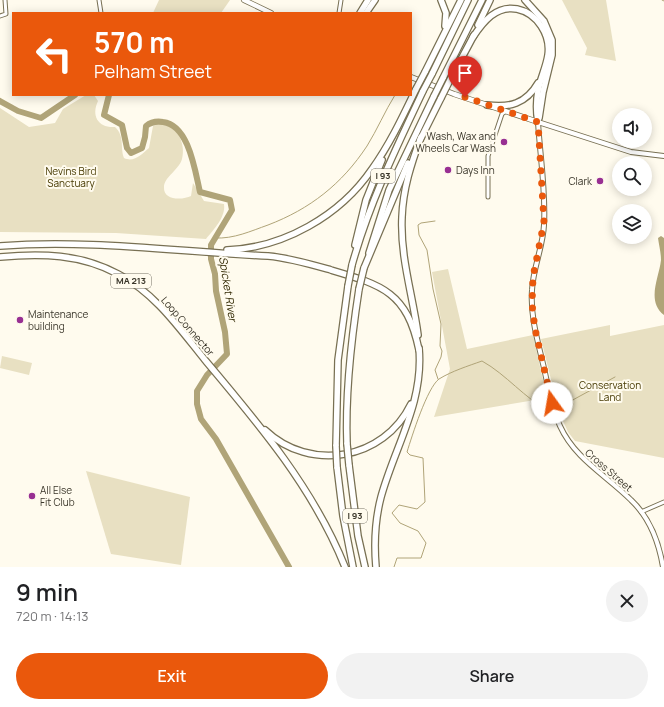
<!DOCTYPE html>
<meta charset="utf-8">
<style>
body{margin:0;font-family:Manrope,sans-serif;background:#f2f2f2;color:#202124;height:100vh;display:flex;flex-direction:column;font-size:15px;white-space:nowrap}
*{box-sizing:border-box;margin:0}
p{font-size:13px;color:#757577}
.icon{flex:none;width:22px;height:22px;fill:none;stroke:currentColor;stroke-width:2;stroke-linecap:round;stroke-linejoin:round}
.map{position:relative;height:567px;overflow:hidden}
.drawer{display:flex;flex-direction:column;background:#fff;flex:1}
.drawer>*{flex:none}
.guide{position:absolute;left:12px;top:12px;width:400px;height:84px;border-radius:0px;box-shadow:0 2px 10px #0003;background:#ea580c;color:#fff;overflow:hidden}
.fabs{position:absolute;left:612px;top:108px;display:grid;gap:8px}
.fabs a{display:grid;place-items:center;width:40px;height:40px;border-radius:50%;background:#fff;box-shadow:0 2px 10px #0003;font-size:20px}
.pin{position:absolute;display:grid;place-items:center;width:34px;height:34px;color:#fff;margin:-41px -17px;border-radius:50% 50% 50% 0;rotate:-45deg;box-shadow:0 0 4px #0007}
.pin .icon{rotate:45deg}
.me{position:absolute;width:44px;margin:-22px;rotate:347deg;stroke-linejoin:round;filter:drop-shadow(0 0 3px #0008)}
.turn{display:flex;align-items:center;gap:14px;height:84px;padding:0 16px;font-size:18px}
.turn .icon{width:52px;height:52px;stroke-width:2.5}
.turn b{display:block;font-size:28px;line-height:34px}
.round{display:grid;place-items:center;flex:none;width:42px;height:42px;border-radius:21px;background:#f2f2f2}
.head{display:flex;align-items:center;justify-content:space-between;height:68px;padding:0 16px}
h1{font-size:24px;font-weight:600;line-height:30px}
.primary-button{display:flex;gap:8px;margin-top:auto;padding:8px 16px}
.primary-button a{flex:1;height:46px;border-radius:24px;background:#ea580c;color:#fff;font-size:16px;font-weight:600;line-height:46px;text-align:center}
.primary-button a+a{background:#f2f2f2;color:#202124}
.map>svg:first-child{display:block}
.green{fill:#e8e0c2}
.water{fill:#b0a478}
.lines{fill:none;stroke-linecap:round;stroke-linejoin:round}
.stream{stroke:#b0a478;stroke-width:1}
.river{stroke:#b0a478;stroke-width:6}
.minor-casing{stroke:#787053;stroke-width:5}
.tertiary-casing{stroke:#787053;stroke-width:6}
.secondary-casing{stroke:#787053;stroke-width:6}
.motorway-casing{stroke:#787053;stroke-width:8}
.minor{stroke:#fff;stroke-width:3}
.tertiary{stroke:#fff;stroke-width:4}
.secondary{stroke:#fff;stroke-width:4.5}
.motorway{stroke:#fff;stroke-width:5.5}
.motorway-bridge-casing{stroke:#787053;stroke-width:8;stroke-linecap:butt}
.motorway-bridge{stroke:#fff;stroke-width:5.5}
.route{stroke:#ea580c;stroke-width:7;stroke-dasharray:0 12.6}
.poi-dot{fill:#982f92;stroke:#fffbee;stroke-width:1.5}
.labels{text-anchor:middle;stroke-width:4;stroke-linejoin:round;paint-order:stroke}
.shield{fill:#fffbee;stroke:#757165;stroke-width:1}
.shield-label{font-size:9px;font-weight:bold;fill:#3a362a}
.poi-label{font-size:10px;fill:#3a362a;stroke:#fffbee;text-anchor:start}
.park-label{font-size:10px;fill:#463900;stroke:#fffbee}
.street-label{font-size:10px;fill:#3a362a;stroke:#fffbee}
.water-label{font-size:11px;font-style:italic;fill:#322903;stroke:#fffbee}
</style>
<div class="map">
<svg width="664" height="567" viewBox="0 0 664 567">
<rect width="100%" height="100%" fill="#fffbee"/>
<!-- green -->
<g class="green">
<polygon points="159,0 230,0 221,13 153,13"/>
<polygon points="562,0 606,0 616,61 585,55 587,48"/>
<path d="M86,95H94L98,101C91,116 98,128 115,127C125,136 120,148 124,158C134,163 142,154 149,148L153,126C173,118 187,141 182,159C179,170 164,177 164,187C163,201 183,200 191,196L193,183L204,201L224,204C226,217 214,229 206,239L116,233L0,232V108L29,127L55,123L63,109Z"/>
<polygon points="448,269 467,349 533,335 547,398 434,417 450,369 432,272"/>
<polygon points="610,325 610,336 664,325 664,458 575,441 568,432 559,412 541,339"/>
<polygon points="2,356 32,363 29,375 0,368"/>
<polygon points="86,471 190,497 181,565 111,554"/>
</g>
<!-- water -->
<path class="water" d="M661,236L664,238V315C646,301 659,278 661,260C661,253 659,245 658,238Z"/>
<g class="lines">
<!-- stream -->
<g class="stream">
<polyline points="662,0 664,1"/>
<polyline points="435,221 421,223 418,225 419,235 427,250 433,289 441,324 440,346 442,351 441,357 435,370 438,379"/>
<path d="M215,238C234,239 251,231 268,225C310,209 342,184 367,146C377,130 385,111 395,95"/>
<polyline points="558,408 615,377"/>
<path d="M394,567L397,558H421L426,543L418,531L400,523L392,513L399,505L417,509L425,502L423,458L410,455L407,452C412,436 427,388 439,379C452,371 468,366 482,361C507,375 524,398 549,411"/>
</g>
<!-- river -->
<g class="river">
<path d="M109,95L104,115L122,125L127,148L131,153L142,148L145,137L146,126C151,122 157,121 163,122C189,125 195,171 200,192L230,200L232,210L211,245V259L215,274L216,291L225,332L227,354L207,375L197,391V404L201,419L216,439L289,567"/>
<polyline points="0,101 18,111 41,118 75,95"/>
</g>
<!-- minor casing -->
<g class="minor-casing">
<g id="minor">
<polyline points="99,0 101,13"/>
<polyline points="339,13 341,0"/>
<polyline points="0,16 6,14 5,0"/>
<polyline points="488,197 488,156 502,114 506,111"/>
<polyline points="641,512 664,502"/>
</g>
</g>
<!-- tertiary casing -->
<g class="tertiary-casing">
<path id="tertiary" d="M663,567C659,543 649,517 631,500C606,475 575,459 560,426C552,408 548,387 544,368C538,342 530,316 532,290C533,268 543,247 544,225C546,191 540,156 538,122L631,152L664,156"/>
</g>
<!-- secondary casing -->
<g class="secondary-casing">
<g id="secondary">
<polyline points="244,0 271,13"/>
<polyline points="411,77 454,94 538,122"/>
</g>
</g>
<!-- motorway casing -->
<g class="motorway-casing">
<g id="motorway">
<polyline points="441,0 446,13 445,26"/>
<polyline points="525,0 544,21 552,40 552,55 543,92 539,118"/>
<polyline points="360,13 368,0"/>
<polyline points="366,13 375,0"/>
<polyline points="478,25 490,0"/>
<path d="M473,37C483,22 496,5 517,9C537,13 551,35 548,55C546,68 540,79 538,91C536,102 536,111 538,122"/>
<polyline points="425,72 461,0"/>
<polyline points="432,74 468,0"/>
<polyline points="443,78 482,0"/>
<polyline points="450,80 474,35"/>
<path d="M487,105C509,108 526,104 538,83"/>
<polyline points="420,140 441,98"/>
<polyline points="355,245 366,200 382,160"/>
<path d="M0,246C89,239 179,252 268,256C290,258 310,264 331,270C382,285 407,292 419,350"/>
<path d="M227,250C283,248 340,216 372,169C390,144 403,116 416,89"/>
<polyline points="369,253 389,190 434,96"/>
<path d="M0,257C41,253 81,254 118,274C155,293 179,328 205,360C259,424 314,489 345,567"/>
<path d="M352,265C369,204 396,148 423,91"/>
<polyline points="364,268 408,163"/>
<path d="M418,335C413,296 400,257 402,217C403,189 411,164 421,137"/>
<path d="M265,430C310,473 384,460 411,404"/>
<path d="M347,444C345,392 351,341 359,289"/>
<polyline points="336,446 338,360 348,286"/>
<polyline points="349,465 358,536 365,567"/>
<polyline points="337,467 343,516 353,567"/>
<path d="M376,567C374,544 375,520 381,497C395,446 424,403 419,348"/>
</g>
</g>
<!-- minor -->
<use href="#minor" class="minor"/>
<!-- tertiary -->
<use href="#tertiary" class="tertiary"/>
<!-- secondary -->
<use href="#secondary" class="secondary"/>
<!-- motorway -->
<use href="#motorway" class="motorway"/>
<!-- motorway-bridge casing -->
<g class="motorway-bridge-casing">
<g id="motorway-bridge">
<polyline points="416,89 425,72"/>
<polyline points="423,91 432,74"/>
<polyline points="434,96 443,78"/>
<polyline points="441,98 450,80"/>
<polyline points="348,286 352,265"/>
<polyline points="359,289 364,268"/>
<polyline points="347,444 349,465"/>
<polyline points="336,446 337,467"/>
</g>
</g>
<!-- motorway-bridge -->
<use href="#motorway-bridge" class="motorway-bridge"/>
</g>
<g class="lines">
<!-- route -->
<polyline class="route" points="465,97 538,122 544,222 533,277 532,304 535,329 552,403"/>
</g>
<!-- markers -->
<g class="poi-dot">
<circle cx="504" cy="142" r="4"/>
<circle cx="448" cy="170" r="4"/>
<circle cx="600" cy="181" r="4"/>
<circle cx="20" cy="320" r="4"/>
<circle cx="32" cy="496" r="4"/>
</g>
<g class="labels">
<!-- shield labels -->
<g class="shield">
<rect x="371" y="169" width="24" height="14" rx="3"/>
<rect x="111" y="274" width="40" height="14" rx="3"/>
<rect x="343" y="509" width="24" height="14" rx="3"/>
</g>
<g class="shield-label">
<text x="383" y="179">I 93</text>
<text x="131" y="284">MA 213</text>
<text x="355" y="519">I 93</text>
</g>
<!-- poi labels -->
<g class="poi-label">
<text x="496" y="140" text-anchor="end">Wash, Wax and<tspan x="496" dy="12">Wheels Car Wash</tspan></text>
<text x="456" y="174">Days Inn</text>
<text x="592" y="185" text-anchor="end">Clark</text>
<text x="28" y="318">Maintenance<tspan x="28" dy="12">building</tspan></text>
<text x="40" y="494">All Else<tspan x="40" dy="12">Fit Club</tspan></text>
</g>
<!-- park labels -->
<g class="park-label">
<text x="71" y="175">Nevins Bird<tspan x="71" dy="12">Sanctuary</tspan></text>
<text x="610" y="389">Conservation<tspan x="610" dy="12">Land</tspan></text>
</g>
<!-- street labels -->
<g class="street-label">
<text transform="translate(188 326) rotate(49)" y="4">Loop Connector</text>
<text transform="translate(609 470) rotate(41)" y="4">Cross Street</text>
</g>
<!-- water labels -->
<g class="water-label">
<text transform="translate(228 289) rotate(81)" y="4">Spicket River</text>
</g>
</g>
</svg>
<div class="fabs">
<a><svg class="icon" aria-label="sound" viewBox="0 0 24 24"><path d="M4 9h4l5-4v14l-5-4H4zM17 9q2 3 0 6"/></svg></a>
<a><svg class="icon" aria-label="search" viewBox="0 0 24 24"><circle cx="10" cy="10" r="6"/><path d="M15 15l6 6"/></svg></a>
<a><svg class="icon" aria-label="layers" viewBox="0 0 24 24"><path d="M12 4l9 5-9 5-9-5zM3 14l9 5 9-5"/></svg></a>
</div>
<div class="pin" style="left:465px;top:97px;background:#d93025"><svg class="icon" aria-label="arrive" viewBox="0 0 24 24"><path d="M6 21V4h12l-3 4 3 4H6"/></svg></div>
<svg class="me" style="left:552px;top:403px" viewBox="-20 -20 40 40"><circle r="19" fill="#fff"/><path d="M0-13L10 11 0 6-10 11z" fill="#ea580c"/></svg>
<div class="guide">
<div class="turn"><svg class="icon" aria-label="left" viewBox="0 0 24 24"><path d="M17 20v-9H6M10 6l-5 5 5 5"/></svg><div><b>570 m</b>Pelham Street</div></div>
</div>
</div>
<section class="drawer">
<div class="head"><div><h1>9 min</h1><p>720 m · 14:13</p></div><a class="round"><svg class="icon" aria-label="close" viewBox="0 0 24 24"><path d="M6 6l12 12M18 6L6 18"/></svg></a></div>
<div class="primary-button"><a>Exit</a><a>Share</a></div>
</section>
